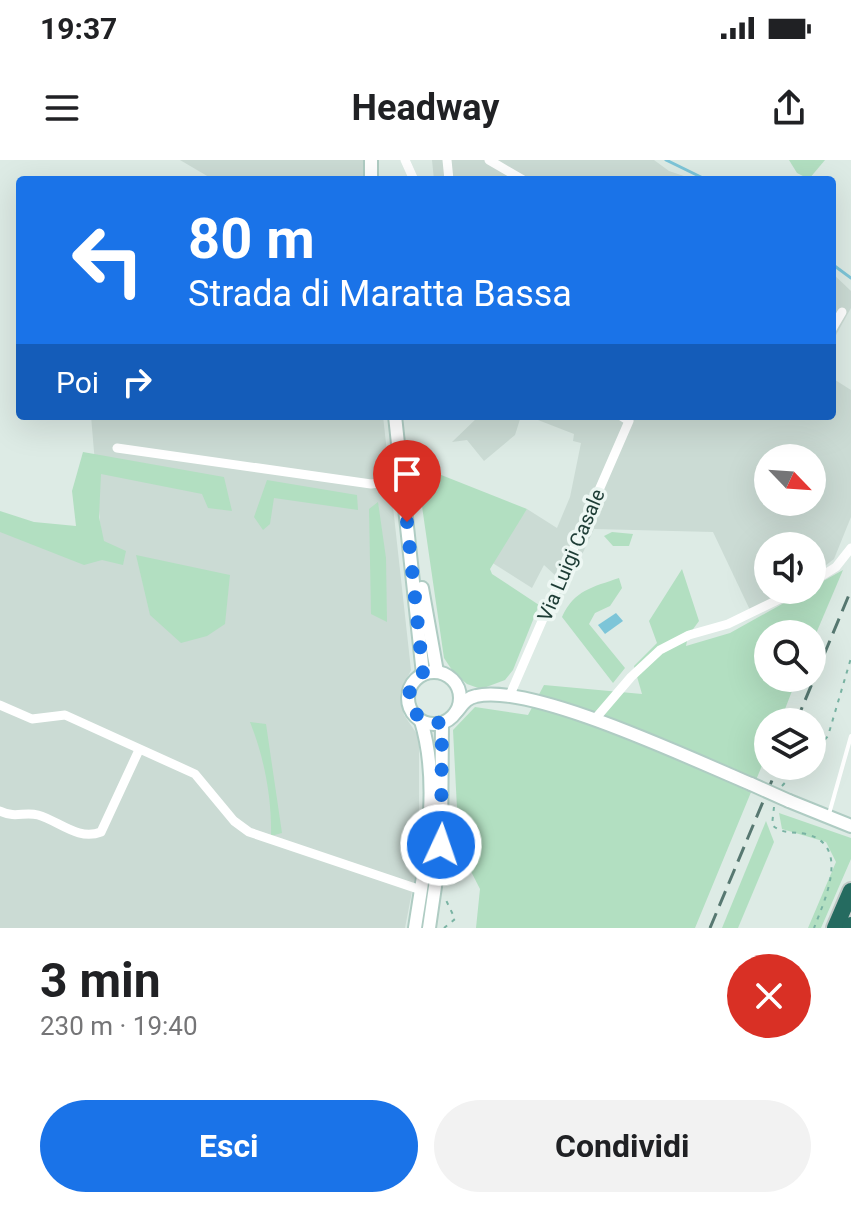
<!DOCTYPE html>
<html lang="it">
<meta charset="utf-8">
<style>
body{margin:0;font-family:Roboto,sans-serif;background:#f2f2f2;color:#202124;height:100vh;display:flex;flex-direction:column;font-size:30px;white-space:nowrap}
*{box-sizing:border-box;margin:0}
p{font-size:26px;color:#757577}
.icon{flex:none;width:44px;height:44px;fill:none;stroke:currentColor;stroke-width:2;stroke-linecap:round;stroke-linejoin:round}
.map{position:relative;height:768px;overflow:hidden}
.panel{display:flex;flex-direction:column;background:#fff;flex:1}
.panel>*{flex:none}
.guide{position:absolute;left:16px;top:16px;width:820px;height:244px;border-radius:8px;box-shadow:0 8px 32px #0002;background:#1a73e8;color:#fff;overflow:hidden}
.needle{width:52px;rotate:115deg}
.controls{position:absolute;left:754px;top:284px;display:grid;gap:16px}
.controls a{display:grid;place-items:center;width:72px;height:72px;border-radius:50%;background:#fff;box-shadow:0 8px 32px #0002;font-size:40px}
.pin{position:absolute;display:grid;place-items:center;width:68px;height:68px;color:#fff;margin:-82px -34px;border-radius:50% 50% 50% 0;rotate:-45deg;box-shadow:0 0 8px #0007}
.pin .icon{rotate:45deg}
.me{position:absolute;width:88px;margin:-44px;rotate:3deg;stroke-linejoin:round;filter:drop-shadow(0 0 6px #0008)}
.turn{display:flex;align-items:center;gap:28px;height:168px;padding:0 40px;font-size:36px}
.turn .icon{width:104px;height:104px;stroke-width:2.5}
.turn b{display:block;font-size:56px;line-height:68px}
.then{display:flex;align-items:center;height:76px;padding:0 40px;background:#0003;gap:16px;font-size:30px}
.round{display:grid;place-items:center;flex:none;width:84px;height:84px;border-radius:42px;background:#f2f2f2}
.headline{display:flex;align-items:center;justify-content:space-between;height:136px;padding:0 40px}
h1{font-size:48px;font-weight:700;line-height:60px}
.action{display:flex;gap:16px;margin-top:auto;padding:16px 40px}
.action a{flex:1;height:92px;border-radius:48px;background:#1a73e8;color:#fff;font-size:32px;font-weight:700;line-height:92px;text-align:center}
.action a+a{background:#f2f2f2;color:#202124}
.status{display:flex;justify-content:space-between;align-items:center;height:56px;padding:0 40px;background:#fff;direction:ltr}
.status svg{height:22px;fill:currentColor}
header{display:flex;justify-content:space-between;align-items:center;height:104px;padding:0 40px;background:#fff;font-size:36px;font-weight:700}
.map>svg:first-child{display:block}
.built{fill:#cbdbd4;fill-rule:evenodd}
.green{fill:#b2dfc1}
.water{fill:#7dc5d8}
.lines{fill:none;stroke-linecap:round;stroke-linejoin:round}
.stream{stroke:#7dc5d8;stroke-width:3}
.secondary-casing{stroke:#afccc3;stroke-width:16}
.highway-casing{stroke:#c0c8c6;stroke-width:20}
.path{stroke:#79b3a3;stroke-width:2;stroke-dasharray:4 6;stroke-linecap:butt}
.lane{stroke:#fff;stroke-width:4}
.street{stroke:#fff;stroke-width:9}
.secondary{stroke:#fff;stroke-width:12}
.highway{stroke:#256b60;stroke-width:16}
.rail{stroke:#577871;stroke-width:3;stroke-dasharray:16 8;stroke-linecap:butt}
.secondary-bridge-casing{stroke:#afccc3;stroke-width:16;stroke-linecap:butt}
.secondary-bridge{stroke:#fff;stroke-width:12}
.route{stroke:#1a73e8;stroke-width:14;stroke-dasharray:0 25.2}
.labels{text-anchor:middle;stroke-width:7;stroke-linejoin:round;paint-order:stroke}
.street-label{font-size:20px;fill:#1d3c35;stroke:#edf7f3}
</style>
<div class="status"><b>19:37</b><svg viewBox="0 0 49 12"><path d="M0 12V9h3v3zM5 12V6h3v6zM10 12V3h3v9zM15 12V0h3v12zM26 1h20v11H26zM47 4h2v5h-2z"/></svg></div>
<header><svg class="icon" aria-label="menu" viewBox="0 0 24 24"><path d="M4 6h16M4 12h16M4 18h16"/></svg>Headway<svg class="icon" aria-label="share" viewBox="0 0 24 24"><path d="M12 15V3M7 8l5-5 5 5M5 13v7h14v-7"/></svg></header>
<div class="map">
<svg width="851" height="768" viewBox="0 0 851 768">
<rect width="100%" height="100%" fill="#ddebe5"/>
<!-- built -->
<g class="built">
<polygon points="180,0 364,0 365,20 214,20"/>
<polygon points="432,0 654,0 669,11 696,20 434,20"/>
<polygon points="832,113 851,131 851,148 832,182"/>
<path d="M832,218L851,230V357L834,399L812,416V386H768V430H788L750,450L713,372L594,369L572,416H556L544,405L532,428L491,402L527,349L557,368L570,337L581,283L573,281L574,274L538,260L540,256H832ZM768,298H812V342H768Z"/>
<polygon points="91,256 383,256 411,510 400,533 404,555 419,577 419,695 405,768 0,768 0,367 103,398"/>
<polygon points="479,256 521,256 515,275 484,301 467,280 452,282"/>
</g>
<!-- green -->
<g class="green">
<polygon points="789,0 825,0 809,19 797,13"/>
<polygon points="83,292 224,317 232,351 208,348 202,334 101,314 99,357 104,381 126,391 123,405 102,400 84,405 0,372 0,351 34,362 76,366 72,331"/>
<polygon points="416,305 527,349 490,409 492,414 539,445 513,510 505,520 481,529 467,524 454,513 444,498"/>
<polygon points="267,320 357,335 358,350 274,338 270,364 263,370 254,357"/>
<polygon points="378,342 386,398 387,462 371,454 369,349"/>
<polygon points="612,372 633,374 629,386 613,386 604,376"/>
<polygon points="136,395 230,415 225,464 207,476 181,483 150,455"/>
<polygon points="682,409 699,461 688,476 686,486 730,473 843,410 812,483 812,474 768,474 768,518 797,518 780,562 768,562 768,591 695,768 476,768 480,729 459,688 453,570 475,547 528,555 544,525 642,534 634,506 657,483 649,461"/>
<path d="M619,418L622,428L610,446L595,453L589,464L625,508L613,523L562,457C574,430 593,427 619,418Z"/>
<path d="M250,562L266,564L282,673L271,676C272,638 264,597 250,562Z"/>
<polygon points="779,653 851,678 851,699 821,768 808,768 836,702 826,682 782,669"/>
<polygon points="766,661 774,682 738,768 722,768"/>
</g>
<!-- water -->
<polygon class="water" points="616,453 623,461 605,474 598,465"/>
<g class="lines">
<!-- stream -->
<g class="stream">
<polyline points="666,0 707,20"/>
<polyline points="832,104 851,118"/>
</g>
<!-- secondary casing -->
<g class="secondary-casing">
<g id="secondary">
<polyline points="371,0 371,20"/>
<polyline points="395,256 423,514"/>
<polyline points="422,428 437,512"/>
<circle cx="434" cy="538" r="26"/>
<path d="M457,551C463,544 466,538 476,536C532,523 693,600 751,624"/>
<polyline points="789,641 851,666"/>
<path d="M415,768C425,702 441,626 421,561"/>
<polyline points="429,768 441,685 442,563"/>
</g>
</g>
<!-- highway casing -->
<g class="highway-casing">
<g id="highway">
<polyline points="835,768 851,731"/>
<polyline points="850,768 851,765"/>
</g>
</g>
<!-- path -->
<g class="path">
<polyline points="812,595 828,576 851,498"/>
<polyline points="782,626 800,606"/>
<path d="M774,647L772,665C784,675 792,671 806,674C851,685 825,739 814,768"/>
<polyline points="444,768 455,759 445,738"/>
</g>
<!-- lane -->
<polyline class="lane" points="829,654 851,576"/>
<!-- street -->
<g class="street">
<polyline points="405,0 414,20"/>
<polyline points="447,0 449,20"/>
<polyline points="489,0 523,20"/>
<polyline points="832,169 842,152"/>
<polyline points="117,288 371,324 404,320"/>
<polyline points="812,422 836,407 851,388"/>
<polyline points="509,537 629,261 621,256"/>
<polyline points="0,545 32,559 65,555 195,614 234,661 249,672 421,730"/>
<polyline points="595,559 631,517 660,490 689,475 728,464 798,430"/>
<path d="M0,651C17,659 23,651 38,655C59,661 78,681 101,672L139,590"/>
</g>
<!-- secondary -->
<use href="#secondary" class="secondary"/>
<!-- highway -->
<use href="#highway" class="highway"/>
<!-- rail -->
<g class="rail">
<polyline points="796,562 851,430"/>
<polyline points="710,768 778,606"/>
</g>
<!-- secondary-bridge casing -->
<g class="secondary-bridge-casing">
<polyline id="secondary-bridge" points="751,624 789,641"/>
</g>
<!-- secondary-bridge -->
<use href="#secondary-bridge" class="secondary-bridge"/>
</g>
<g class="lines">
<!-- route -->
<polyline class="route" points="407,362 423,514 411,525 408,541 421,561 442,563 441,685"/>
</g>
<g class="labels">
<!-- street labels -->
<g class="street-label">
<text transform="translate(571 395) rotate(-67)" y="7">Via Luigi Casale</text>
</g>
</g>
</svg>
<div class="controls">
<a><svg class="needle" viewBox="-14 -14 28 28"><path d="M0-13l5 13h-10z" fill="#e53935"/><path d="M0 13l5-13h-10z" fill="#757577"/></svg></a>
<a><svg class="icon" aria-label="sound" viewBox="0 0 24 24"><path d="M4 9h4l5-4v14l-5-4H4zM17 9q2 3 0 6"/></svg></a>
<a><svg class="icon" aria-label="search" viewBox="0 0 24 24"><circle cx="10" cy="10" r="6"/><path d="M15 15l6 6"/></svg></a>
<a><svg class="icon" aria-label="layers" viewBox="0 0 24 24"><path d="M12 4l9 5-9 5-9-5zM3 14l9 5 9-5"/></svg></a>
</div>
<div class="pin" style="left:407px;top:362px;background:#d93025"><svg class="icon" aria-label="arrive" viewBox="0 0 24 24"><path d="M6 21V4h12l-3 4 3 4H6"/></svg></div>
<svg class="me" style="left:441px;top:685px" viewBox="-20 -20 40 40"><circle r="17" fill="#1a73e8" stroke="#fff" stroke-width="3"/><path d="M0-11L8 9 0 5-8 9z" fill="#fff"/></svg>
<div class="guide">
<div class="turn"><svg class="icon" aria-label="left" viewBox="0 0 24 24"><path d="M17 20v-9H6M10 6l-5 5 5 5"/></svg><div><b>80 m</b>Strada di Maratta Bassa</div></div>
<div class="then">Poi<svg class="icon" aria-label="right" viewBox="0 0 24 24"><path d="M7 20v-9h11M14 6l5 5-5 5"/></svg></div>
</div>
</div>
<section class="panel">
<div class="headline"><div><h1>3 min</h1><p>230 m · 19:40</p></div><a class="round" style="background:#d93025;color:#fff"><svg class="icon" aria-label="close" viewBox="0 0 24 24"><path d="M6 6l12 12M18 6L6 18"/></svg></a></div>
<div class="action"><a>Esci</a><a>Condividi</a></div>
</section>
